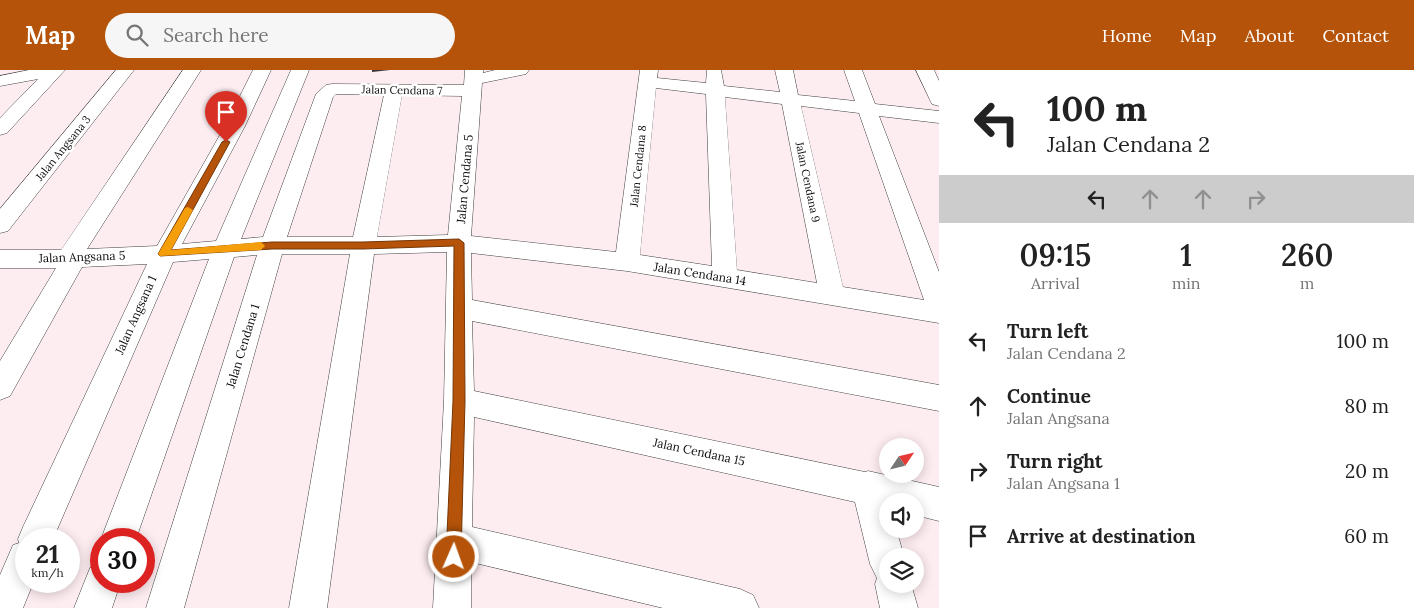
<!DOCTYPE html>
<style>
body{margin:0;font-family:Lora,serif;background:#f6f6f6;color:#222;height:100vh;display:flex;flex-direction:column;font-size:19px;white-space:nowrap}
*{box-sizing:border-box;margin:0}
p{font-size:16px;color:#767676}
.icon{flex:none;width:28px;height:28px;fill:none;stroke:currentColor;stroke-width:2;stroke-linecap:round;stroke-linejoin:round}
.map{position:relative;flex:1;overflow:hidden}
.drawer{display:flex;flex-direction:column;background:#fff;width:475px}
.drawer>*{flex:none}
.top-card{background:#fff;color:#222;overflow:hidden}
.needle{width:32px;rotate:55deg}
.fabs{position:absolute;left:879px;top:368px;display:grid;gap:10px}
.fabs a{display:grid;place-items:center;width:45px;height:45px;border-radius:50%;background:#fff;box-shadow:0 2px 12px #0003;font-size:25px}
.speed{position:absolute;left:15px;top:458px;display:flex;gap:10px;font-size:25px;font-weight:700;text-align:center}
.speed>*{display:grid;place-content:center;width:65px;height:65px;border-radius:50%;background:#fff;box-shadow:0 2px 12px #0003;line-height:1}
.speed small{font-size:12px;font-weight:400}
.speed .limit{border:8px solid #d22;background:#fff;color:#111}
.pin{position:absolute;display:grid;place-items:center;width:42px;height:42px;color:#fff;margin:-51px -21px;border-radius:50% 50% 50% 0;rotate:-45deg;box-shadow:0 0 5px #0007}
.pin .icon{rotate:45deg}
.me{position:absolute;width:55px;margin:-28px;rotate:2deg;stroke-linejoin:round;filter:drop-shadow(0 0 4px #0008)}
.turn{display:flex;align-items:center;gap:18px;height:105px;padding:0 25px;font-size:22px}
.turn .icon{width:65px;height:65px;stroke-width:2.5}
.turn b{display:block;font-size:35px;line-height:42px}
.lanes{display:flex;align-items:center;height:48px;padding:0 25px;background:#0003;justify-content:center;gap:25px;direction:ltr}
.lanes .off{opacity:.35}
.eta{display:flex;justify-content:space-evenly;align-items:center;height:85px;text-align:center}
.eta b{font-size:30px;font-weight:600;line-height:35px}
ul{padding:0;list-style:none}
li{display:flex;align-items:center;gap:15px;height:65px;padding:0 25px}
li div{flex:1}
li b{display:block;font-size:19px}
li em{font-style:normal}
header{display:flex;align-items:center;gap:30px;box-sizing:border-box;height:70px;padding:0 25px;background:#b45309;color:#fff}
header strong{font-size:24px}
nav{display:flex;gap:28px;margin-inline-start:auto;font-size:18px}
.search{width:350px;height:45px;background:#f6f6f6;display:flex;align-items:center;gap:12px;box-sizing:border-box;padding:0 18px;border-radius:28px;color:#767676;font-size:19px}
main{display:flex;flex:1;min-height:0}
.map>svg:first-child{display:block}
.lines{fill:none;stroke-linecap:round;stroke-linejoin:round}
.minor-casing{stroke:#3f3f3f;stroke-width:1}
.minor{fill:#fff;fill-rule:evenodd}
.shaded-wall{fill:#3a3338}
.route{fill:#b45309;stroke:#753606}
.slow{fill:#f59e0b}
.labels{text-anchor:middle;stroke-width:5;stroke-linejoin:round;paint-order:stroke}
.far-street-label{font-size:11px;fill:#0c0c0c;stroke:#fff}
.street-label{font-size:12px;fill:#0c0c0c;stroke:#fff}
</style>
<header>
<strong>Map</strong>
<div class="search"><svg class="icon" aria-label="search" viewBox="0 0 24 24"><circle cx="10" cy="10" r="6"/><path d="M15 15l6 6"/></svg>Search here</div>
<nav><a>Home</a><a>Map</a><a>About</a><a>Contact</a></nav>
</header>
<main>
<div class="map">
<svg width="939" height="538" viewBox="0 0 939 538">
<rect width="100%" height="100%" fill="#fdecf0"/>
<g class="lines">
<!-- minor casing -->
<g class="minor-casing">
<g id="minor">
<polygon points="29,0 65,0 7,63 0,65 0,48 38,9 0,16 0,6"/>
<polygon points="116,0 134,0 8,161 0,163 0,139"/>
<path d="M183,0H201L87,179L157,176L225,56L253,0H271L245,56L182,174L216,171L291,0H309L241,169L263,167L316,24L326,15L332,14L464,15L465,0H483V3L495,0H529L526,4L482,13L471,166L616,182L640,0H658L657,8L706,13L707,0H721L724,16L780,22L775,0H793L798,25L855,31L844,0H862L875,34L939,41V53L879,46L939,202V253L627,201L471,183L472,230L939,315V341L472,251L474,321L865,402L868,401L939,417V451L915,445V431H888V459H896L904,486H888V514H911L918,538H880L875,514L877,508L870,494L855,432L474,347L472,457L740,519L753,525L759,538H663L471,492V538H433L444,331L447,182L374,184L327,538H289L350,184H282L184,538H146L257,185L234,187L136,469H101V471V469L209,189L173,192L53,469H26V511H34L23,538H0V505L13,475L19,473L18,469L23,457L147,194L82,197L10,326L0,330V291L56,198H0V180H61ZM656,18L706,24L712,196L640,185ZM336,24L384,25L353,167H287L333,27ZM402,25L462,26L448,165L377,167ZM725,27L782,34L817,213L737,200ZM801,36L859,43L924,230L843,217Z"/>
<polygon points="916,0 934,0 939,11 939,36 932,34 930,30"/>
<polygon points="101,493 101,511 121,511 112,538 74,538 90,498"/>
</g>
</g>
<!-- minor -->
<use href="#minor" class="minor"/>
</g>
<!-- shaded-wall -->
<polygon class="shaded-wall" points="372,0 390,0 372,2"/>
<!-- route -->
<polygon class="route" points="226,70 230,72 171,180 272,172 363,172 459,169 464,173 465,331 461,487 459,492 454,494 448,492 446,487 453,331 454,176 363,179 272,179 160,186 158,184 222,72"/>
<!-- slow -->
<polygon class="slow" points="188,137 193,140 171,180 261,172 265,176 261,180 160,186 158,184 185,138"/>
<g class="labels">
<!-- far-street labels -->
<g class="far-street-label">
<text transform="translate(402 20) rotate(1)" y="4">Jalan Cendana 7</text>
<text transform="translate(63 78) rotate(-51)" y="4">Jalan Angsana 3</text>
<text transform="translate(638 96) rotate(-84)" y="4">Jalan Cendana 8</text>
<text transform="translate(808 112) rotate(78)" y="4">Jalan Cendana 9</text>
</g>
<!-- street labels -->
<g class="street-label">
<text transform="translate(465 109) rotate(-85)" y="4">Jalan Cendana 5</text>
<text transform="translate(82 187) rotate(-2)" y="4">Jalan Angsana 5</text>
<text transform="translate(700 204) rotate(9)" y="4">Jalan Cendana 14</text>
<text transform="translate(136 245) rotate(-66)" y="4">Jalan Angsana 1</text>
<text transform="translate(243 276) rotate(-73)" y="4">Jalan Cendana 1</text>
<text transform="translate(699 382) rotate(12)" y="4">Jalan Cendana 15</text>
</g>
</g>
</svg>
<div class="fabs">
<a><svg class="needle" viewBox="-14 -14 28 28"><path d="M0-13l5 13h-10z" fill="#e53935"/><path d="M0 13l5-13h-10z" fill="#767676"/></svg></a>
<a><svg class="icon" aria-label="sound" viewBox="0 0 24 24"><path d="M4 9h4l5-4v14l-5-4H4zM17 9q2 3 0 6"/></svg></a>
<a><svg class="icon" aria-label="layers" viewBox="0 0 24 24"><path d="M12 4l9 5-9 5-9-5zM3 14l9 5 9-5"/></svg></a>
</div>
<div class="speed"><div>21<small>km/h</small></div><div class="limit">30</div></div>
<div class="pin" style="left:226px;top:72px;background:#d93025"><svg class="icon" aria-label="arrive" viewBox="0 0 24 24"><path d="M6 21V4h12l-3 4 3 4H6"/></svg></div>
<svg class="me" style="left:454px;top:487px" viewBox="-20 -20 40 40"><circle r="17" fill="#b45309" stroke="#fff" stroke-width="3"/><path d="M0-11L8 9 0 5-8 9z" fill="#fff"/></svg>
</div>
<section class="drawer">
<div class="top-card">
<div class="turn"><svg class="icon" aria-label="left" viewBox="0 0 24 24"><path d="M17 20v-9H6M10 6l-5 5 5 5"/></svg><div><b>100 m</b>Jalan Cendana 2</div></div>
<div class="lanes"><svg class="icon" aria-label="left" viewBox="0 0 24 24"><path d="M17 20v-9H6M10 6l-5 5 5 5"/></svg><svg class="icon off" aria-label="ahead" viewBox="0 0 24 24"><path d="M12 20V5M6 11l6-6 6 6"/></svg><svg class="icon off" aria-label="ahead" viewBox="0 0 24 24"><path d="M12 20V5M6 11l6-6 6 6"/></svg><svg class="icon off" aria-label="right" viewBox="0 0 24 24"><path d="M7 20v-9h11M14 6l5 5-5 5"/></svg></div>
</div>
<div class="eta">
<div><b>09:15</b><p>Arrival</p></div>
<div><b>1</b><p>min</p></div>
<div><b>260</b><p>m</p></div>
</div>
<ul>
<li><svg class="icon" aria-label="left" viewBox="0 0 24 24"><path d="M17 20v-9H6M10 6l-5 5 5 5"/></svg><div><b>Turn left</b><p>Jalan Cendana 2</p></div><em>100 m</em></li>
<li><svg class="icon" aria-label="ahead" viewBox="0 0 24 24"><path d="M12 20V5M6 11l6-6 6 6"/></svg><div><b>Continue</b><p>Jalan Angsana</p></div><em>80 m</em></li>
<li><svg class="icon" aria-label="right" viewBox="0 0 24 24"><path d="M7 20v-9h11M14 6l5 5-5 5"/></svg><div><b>Turn right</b><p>Jalan Angsana 1</p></div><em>20 m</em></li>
<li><svg class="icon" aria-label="arrive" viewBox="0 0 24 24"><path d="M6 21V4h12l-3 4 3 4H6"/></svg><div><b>Arrive at destination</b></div><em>60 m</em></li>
</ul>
</section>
</main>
